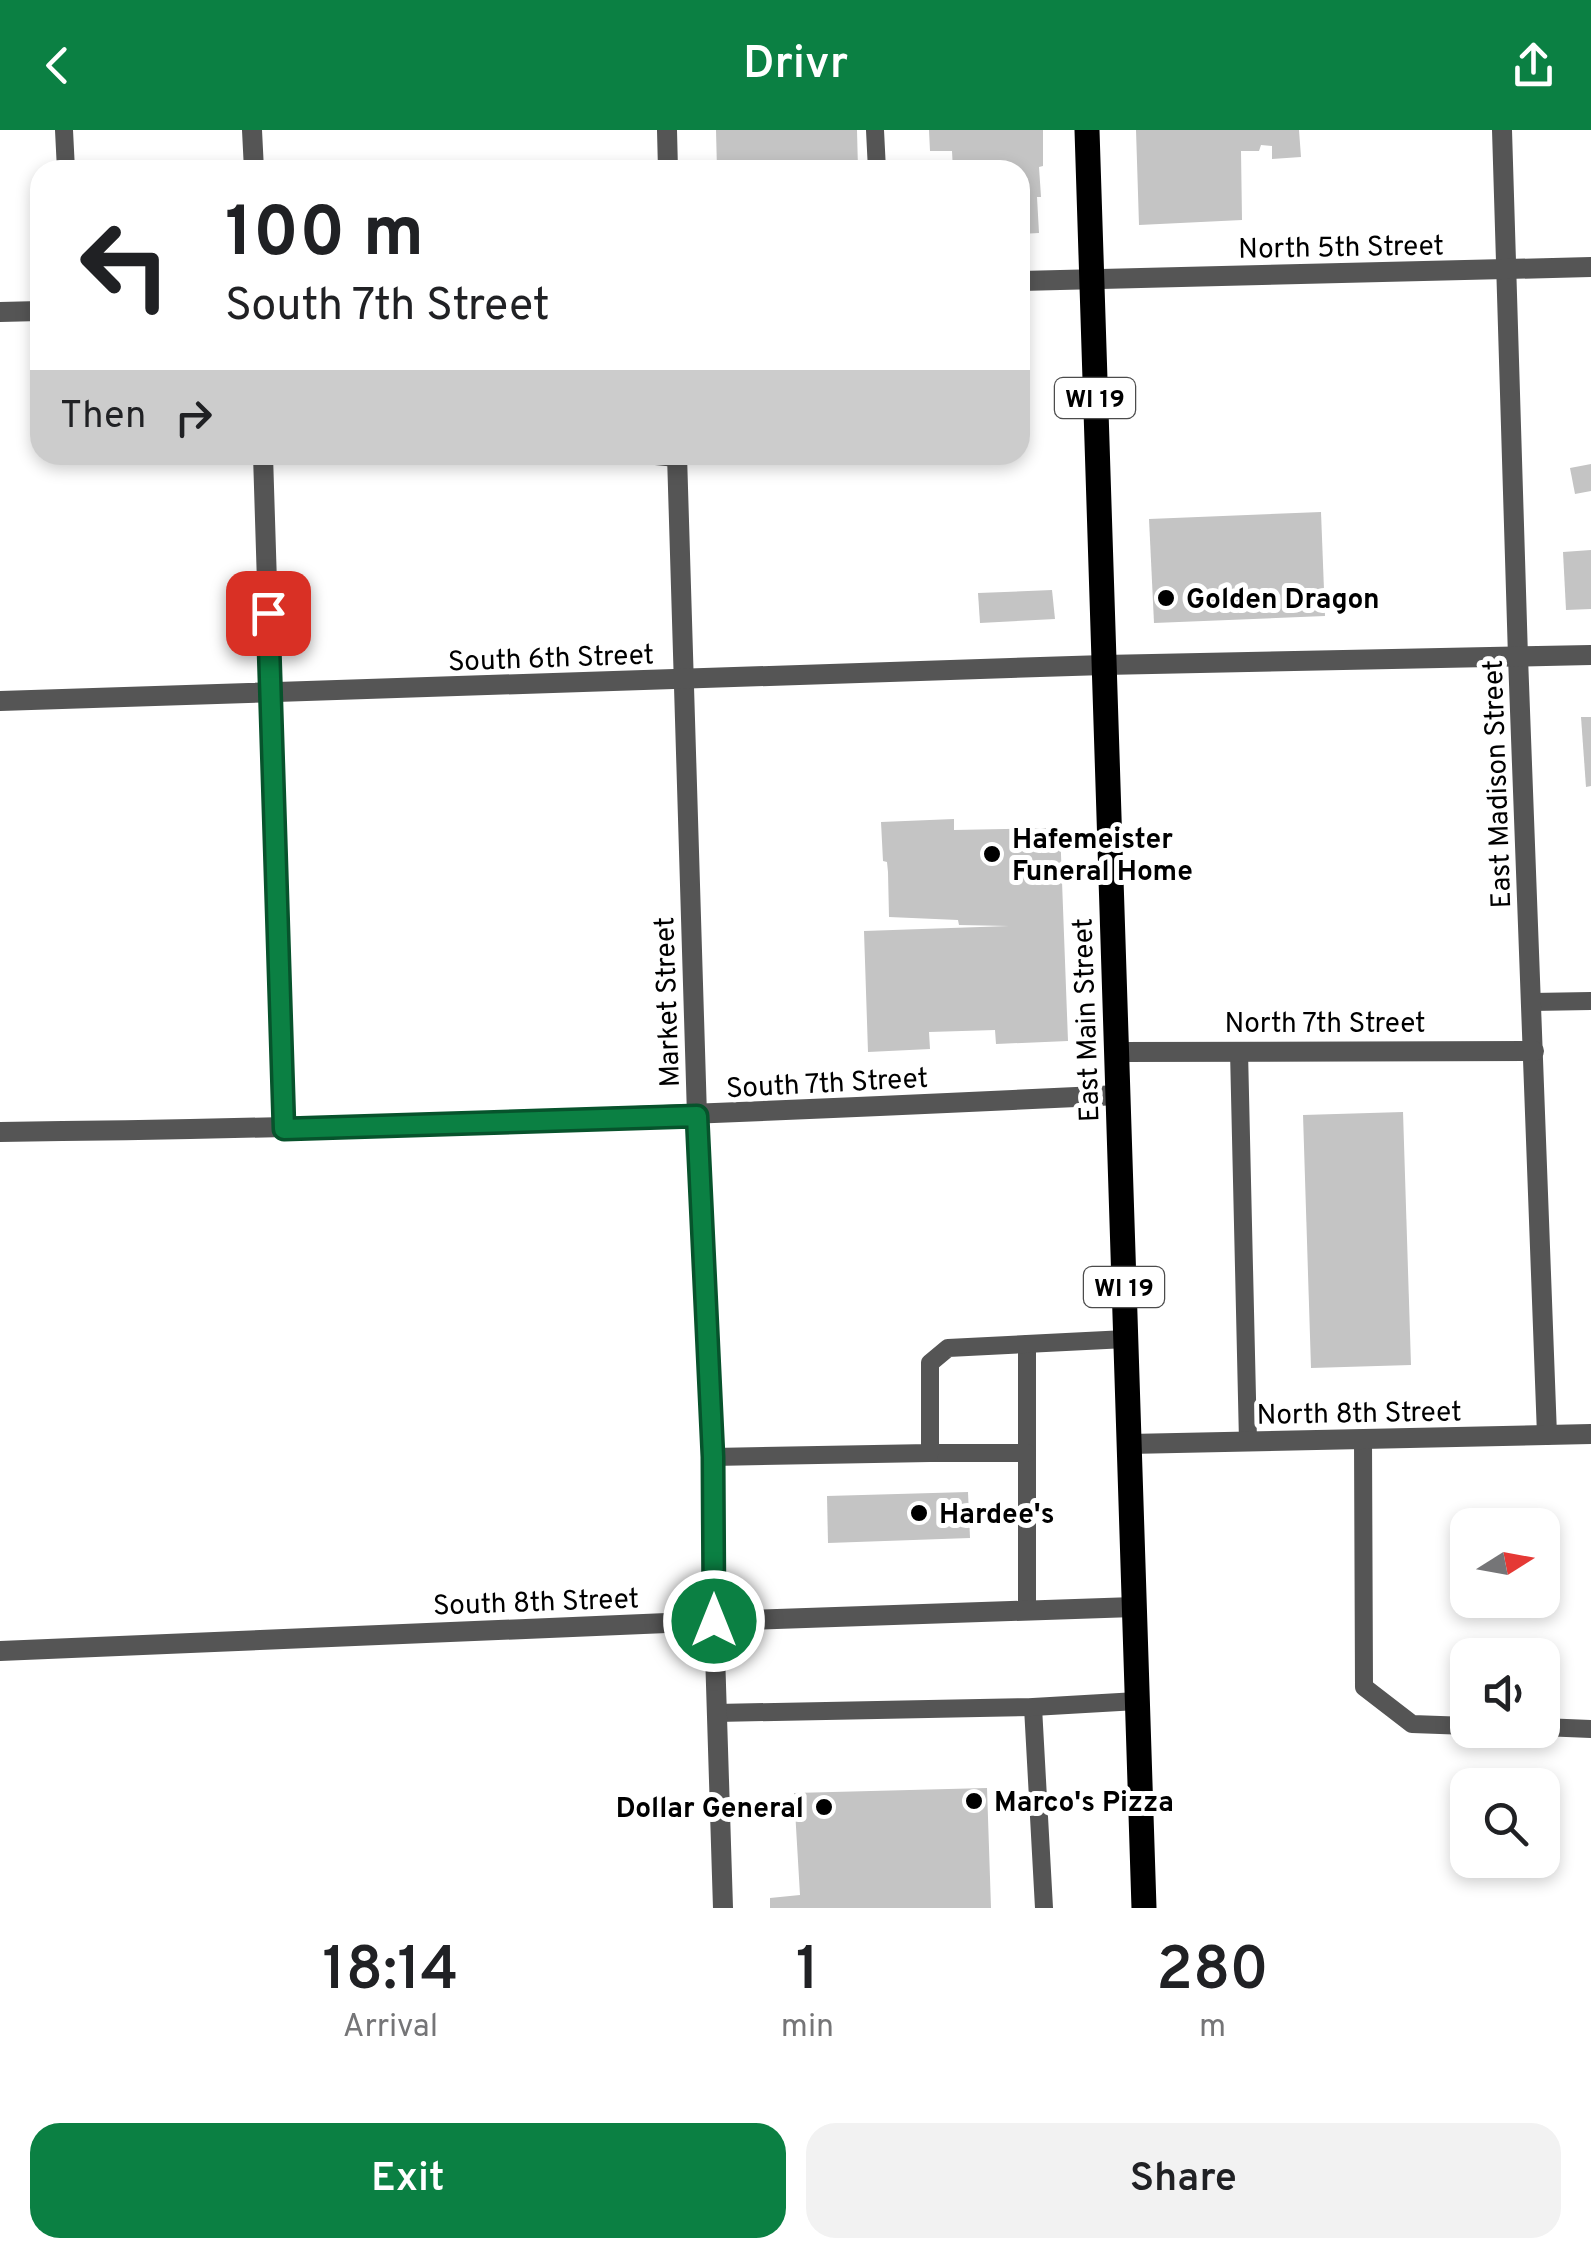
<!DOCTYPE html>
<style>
body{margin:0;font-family:Overpass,sans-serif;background:#f2f2f2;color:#202124;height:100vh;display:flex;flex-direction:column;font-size:38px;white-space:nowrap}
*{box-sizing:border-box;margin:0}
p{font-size:32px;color:#757577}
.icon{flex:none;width:55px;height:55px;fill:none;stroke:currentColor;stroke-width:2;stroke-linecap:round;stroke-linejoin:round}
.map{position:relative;height:1778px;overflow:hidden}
.drawer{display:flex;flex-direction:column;background:#fff;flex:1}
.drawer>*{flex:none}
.hud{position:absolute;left:30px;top:30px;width:1000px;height:305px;border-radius:30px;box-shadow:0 5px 15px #0003;background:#fff;color:#202124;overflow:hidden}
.needle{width:65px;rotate:79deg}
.buttons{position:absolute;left:1450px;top:1378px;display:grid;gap:20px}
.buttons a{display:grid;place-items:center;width:110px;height:110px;border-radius:20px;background:#fff;box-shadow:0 5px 15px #0003;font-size:50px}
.pin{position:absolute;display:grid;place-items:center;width:85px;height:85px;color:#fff;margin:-42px;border-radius:20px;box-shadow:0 5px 15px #0006}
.me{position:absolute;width:110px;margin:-55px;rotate:0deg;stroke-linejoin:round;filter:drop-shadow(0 0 8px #0008)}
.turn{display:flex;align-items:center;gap:35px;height:210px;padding:0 30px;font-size:45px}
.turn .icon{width:130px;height:130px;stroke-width:2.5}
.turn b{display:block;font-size:70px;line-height:85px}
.then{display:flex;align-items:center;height:95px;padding:0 30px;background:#0003;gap:20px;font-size:38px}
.eta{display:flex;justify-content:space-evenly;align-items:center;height:170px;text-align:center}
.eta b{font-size:60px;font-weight:600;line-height:70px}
.primary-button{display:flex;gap:20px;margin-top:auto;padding:20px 30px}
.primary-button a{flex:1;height:115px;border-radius:30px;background:#0b8043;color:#fff;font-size:40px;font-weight:600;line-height:115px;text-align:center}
.primary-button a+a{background:#f2f2f2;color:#202124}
header{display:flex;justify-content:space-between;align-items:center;height:130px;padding:0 30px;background:#0b8043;color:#fff;font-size:45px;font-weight:600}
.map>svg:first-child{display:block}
.building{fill:#c4c4c4}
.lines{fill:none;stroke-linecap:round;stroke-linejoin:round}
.lane{stroke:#555;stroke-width:18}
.street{stroke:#555;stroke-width:20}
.primary{stroke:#000;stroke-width:25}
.route-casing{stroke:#07532c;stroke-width:25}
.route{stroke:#0b8043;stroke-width:18}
.poi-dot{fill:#000;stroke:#fff;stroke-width:4}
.labels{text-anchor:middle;stroke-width:10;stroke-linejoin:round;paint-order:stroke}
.shield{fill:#fff;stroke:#4c4c4c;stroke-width:2.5}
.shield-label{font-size:25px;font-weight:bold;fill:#000}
.street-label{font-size:28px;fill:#000;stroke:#fff}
.poi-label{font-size:28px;font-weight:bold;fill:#000;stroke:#fff;text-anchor:start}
</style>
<header><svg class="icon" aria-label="back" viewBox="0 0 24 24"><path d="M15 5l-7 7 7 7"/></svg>Drivr<svg class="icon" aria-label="share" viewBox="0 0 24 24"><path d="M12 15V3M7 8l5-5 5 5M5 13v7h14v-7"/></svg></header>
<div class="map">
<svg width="1591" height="1778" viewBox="0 0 1591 1778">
<rect width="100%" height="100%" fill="#fff"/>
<!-- building -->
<g class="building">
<polygon points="716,0 857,0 858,40 717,40"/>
<polygon points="929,0 1043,0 1043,36 1039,37 1041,67 1037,67 1039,103 1020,104 1020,40 953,40 952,21 930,21"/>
<polygon points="1136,0 1299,0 1301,27 1272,29 1272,16 1261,15 1259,21 1241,21 1242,90 1139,95"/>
<polygon points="1591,334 1591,361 1575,364 1570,338"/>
<polygon points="1321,382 1325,486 1154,493 1149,389"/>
<polygon points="1591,420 1591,479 1566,480 1563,422"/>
<polygon points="1052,460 1055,489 980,493 978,463"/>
<polygon points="1581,587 1591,587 1591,656 1586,657"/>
<polygon points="954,689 954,700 1060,698 1068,911 996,914 995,900 929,902 930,919 868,922 864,801 1009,796 959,795 958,790 889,787 888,742 887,732 883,731 881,692"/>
<polygon points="1403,982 1411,1235 1311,1238 1303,985"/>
<polygon points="968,1362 970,1408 828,1413 827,1366"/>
<polygon points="987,1658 991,1778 770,1778 770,1768 800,1765 794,1663"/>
</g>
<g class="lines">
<!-- lane -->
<g class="lane">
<polyline points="64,0 66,40"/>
<polyline points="875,0 877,40"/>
<polyline points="645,325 677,328"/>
<polyline points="1532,872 1591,871"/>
<polyline points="1239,921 1248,1311"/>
<polyline points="1027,1214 1027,1481"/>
<polyline points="1363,1309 1364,1557 1412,1594 1468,1596"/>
<polyline points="930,1323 1027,1323"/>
<polyline points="713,1327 930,1323 930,1233 948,1218 1126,1209"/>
<polyline points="1033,1577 1044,1778"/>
<polyline points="716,1583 1033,1577 1137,1571"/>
<polyline points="1542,1597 1591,1599"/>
</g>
<!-- street -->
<g class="street">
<polyline points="252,0 254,40"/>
<polyline points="667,0 668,40"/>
<polyline points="1502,0 1518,527 1547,1305"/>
<polyline points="1020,151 1591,137"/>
<polyline points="0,182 40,181"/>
<polyline points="263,325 284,999"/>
<polyline points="677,325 697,986 713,1327 714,1491 723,1778"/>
<polyline points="0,571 1104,535 1591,525"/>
<polyline points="1116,922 1534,921"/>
<path d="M0,1002C373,998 745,983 1118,965"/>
<polyline points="1129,1314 1591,1304"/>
<polyline points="0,1521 714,1491 1134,1477"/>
</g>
<!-- primary -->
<polyline class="primary" points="1087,0 1144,1778"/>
</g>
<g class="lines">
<!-- route casing -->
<g class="route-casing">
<polyline id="route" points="268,483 284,999 697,986 713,1327 714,1491"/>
</g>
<!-- route -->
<use href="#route" class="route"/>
</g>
<!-- markers -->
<g class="poi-dot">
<circle cx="1166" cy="468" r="10"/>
<circle cx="992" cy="724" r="10"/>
<circle cx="919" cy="1383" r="10"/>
<circle cx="974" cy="1671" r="10"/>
<circle cx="824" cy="1677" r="10"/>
</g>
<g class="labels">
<!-- shield labels -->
<g class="shield">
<rect x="1055" y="248" width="80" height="40" rx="8"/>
<rect x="1084" y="1137" width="80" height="40" rx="8"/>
</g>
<g class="shield-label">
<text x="1095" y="277">WI 19</text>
<text x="1124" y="1166">WI 19</text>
</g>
<!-- street labels -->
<g class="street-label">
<text transform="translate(1341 116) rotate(-1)" y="10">North 5th Street</text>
<text transform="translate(551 527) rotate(-2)" y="10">South 6th Street</text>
<text transform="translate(1496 654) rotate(-92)" y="10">East Madison Street</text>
<text transform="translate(666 872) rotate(-92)" y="10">Market Street</text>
<text transform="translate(1085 890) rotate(-92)" y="10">East Main Street</text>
<text x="1325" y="902">North 7th Street</text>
<text transform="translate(827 952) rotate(-3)" y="10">South 7th Street</text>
<text transform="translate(1359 1282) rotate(-1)" y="10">North 8th Street</text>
<text transform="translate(536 1471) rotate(-2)" y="10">South 8th Street</text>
</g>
<!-- poi labels -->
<g class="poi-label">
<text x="1186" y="478">Golden Dragon</text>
<text x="1012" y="718">Hafemeister<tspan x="1012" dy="32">Funeral Home</tspan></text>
<text x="939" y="1393">Hardee's</text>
<text x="994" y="1681">Marco's Pizza</text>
<text x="804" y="1687" text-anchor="end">Dollar General</text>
</g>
</g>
</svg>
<div class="buttons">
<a><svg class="needle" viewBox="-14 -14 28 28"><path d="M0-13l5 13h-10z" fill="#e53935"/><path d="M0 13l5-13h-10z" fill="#757577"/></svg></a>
<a><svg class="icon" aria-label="sound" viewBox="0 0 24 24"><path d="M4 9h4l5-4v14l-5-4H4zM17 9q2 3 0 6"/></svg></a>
<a><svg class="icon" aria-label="search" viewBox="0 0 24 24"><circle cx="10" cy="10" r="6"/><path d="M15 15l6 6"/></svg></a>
</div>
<div class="pin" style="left:268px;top:483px;background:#d93025"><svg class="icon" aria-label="arrive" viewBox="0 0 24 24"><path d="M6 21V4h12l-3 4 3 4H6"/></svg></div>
<svg class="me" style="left:714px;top:1491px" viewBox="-20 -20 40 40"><circle r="17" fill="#0b8043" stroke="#fff" stroke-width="3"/><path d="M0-11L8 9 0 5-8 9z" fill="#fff"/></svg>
<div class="hud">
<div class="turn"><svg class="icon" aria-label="left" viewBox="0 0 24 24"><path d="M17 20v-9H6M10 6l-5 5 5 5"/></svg><div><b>100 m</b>South 7th Street</div></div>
<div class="then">Then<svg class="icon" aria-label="right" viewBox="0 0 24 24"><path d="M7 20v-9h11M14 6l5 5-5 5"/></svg></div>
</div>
</div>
<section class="drawer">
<div class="eta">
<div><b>18:14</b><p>Arrival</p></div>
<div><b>1</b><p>min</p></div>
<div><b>280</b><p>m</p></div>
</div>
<div class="primary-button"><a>Exit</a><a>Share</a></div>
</section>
